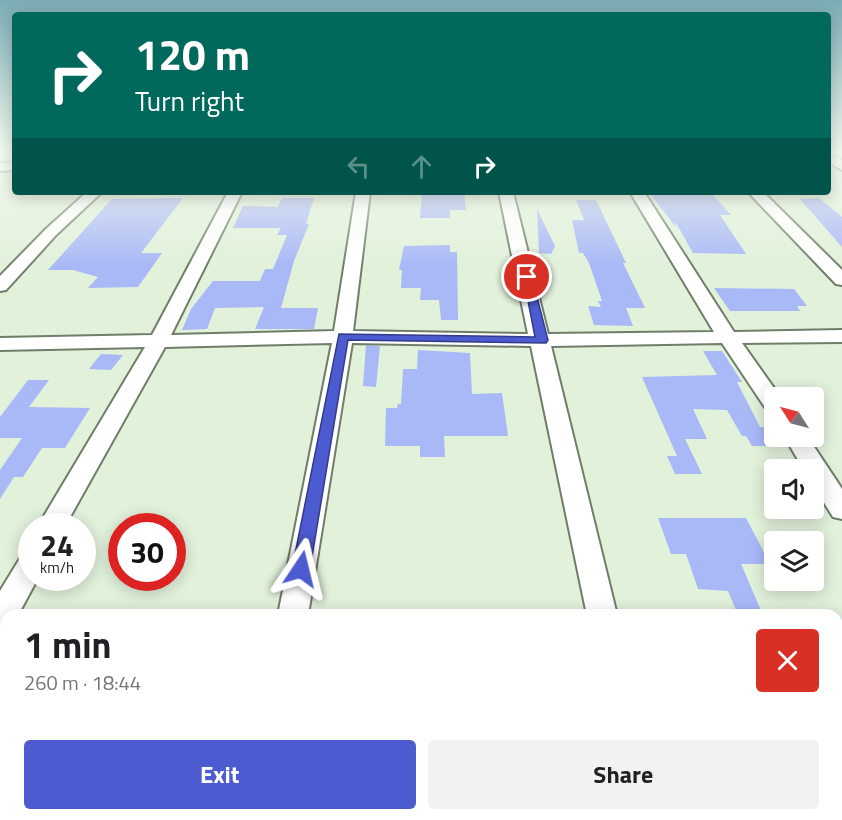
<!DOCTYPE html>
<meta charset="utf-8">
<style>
body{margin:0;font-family:"Titillium Web",sans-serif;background:#f2f2f2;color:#202124;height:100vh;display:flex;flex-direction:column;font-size:22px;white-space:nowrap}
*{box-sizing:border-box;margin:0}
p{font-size:20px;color:#757577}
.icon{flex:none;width:33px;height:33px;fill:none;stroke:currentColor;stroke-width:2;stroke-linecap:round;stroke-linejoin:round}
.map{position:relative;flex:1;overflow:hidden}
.side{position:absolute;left:0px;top:609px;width:843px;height:212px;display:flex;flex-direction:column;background:#fff;border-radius:18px 18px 0 0;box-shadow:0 3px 15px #0003}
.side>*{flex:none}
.top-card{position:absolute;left:12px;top:12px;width:819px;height:183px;border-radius:6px;box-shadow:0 3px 15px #0003;background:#00695c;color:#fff;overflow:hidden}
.needle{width:39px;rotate:306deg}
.buttons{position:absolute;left:764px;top:387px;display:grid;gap:12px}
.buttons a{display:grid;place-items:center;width:60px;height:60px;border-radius:6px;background:#fff;box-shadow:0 3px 15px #0003;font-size:30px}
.speed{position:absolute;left:18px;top:513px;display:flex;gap:12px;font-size:30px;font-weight:700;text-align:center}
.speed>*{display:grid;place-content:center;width:78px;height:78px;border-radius:50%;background:#fff;box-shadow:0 3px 15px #0003;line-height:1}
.speed small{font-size:15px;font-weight:400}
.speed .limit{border:9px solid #d22;background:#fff;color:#111}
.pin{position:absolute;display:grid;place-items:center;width:51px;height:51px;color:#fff;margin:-26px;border:3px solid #fff;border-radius:50%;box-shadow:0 2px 6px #0007}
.me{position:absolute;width:66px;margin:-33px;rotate:10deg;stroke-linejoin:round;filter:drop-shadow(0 0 4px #0008)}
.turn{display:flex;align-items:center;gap:21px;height:126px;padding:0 24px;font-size:27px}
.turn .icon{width:78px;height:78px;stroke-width:2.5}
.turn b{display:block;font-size:42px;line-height:51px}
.lanes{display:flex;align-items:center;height:57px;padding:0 24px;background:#0003;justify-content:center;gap:30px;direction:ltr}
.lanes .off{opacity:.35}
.round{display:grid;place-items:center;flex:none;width:63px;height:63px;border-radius:6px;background:#f2f2f2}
.headline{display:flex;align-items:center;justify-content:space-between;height:102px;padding:0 24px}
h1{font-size:36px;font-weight:700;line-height:45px}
.cta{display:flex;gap:12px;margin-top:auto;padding:12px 24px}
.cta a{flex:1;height:69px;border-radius:6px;background:#4d5bd0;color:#fff;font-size:24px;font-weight:700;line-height:69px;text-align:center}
.cta a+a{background:#f2f2f2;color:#202124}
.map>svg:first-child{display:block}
.building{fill:#a9b8f7}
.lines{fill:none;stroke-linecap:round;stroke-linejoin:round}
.minor-casing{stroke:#6f7e69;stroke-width:4}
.minor{fill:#fff;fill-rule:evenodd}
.route{fill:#4d5bd0;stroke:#323b87;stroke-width:1.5}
</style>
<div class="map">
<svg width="842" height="820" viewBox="0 0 842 820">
<rect width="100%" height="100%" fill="#e1f1da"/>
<!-- building -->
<g class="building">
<polygon points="464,192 466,210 450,210 450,218 420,218 422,193"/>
<polygon points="651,195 713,195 731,215 720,215 746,254 693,253 676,223 675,226"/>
<polygon points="183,198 141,253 162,253 138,287 88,288 98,277 73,270 48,270 112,199"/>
<polygon points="282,198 314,198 306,224 309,224 294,261 281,308 318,308 314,329 255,329 264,307 215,308 207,329 182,330 191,309 213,281 260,281 265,269 273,269 287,235 277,235 281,228 233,228 243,206 278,207"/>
<polygon points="819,198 842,217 842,247 800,199"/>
<polygon points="576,200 596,200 626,263 623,263 645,308 626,308 633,326 594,325 588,306 601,307 598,301 602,301 589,263 583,253 579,253 572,220 584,220"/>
<polygon points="537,209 555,246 551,254 539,253"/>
<polygon points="450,245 450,252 457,252 458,320 441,320 439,300 420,300 421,288 401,288 402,270 399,270 404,246"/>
<polygon points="714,288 794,289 807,306 797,306 800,311 730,311"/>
<polygon points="366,345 380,346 376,387 363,386"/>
<polygon points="418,350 470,353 472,394 502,393 508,436 444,436 445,457 420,457 420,446 385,446 386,408 397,408 398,404 401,404 403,369 417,369"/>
<polygon points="703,351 722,351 742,382 737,382 760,427 769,427 780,446 752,446 746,436 742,436 727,410 693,409 707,439 685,439 702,474 675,474 667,456 677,456 642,377 717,375"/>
<polygon points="101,354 123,355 111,370 89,369"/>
<polygon points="28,380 49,380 29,407 90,408 65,448 42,448 23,477 14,477 0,499 0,470 22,438 0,438 0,417"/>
<polygon points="658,518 746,518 770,564 741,564 763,615 738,615 728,591 698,589 686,554 671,554"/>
</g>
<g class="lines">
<!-- minor casing -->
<g class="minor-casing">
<g id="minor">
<polygon points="828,153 842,160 842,170 828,162"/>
<polygon points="15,162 15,170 0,171 0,163"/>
<polygon points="87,192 102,192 56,235 6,290 0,291 0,276 46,229"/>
<polygon points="228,192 242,192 171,335 334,331 356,192 370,192 353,331 528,334 499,192 513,192 548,334 714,332 630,192 644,192 734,332 842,330 842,342 742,343 781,398 774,398 774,411 766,409 722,343 551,346 617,615 587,615 531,346 352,343 308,615 278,615 332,343 165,347 65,526 38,526 145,347 0,350 0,338 152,335"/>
<polygon points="748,192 763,192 842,270 842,285 836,284"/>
<polygon points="784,436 807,436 842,489 842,519 833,517 813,485 813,470 804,470"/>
<polygon points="32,552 32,578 38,578 18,615 6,615 6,628 0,631 0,591 22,555"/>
<rect x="837" y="706" width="5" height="32"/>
<rect x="0" y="742" width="6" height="36"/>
<polygon points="238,814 277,814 277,820 237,820"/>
<polygon points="629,814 668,814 669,820 629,820"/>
</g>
</g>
<!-- minor -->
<use href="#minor" class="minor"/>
</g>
<!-- sky -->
<linearGradient id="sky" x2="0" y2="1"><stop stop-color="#7bacb5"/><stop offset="0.57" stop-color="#f2f9ee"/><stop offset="1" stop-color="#f2f9ee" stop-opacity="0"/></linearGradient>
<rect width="842" height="267" fill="url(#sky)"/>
<!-- route -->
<polygon class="route" points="523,275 532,277 548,340 546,343 348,340 310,569 307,573 295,573 292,569 339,334 535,337"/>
</svg>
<div class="buttons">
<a><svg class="needle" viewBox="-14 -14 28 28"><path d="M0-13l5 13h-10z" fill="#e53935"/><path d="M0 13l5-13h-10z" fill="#757577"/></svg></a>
<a><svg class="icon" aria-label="sound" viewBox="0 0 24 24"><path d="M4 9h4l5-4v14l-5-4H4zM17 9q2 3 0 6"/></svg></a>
<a><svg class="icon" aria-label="layers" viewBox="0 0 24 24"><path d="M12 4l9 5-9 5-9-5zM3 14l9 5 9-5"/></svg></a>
</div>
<div class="speed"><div>24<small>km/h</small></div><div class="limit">30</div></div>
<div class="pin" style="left:527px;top:277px;background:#d93025"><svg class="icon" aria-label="arrive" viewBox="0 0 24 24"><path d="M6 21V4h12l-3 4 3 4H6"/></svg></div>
<svg class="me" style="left:301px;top:569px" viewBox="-20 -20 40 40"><path d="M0-17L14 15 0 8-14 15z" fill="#4d5bd0" stroke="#fff" stroke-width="4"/></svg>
<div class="top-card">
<div class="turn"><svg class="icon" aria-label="right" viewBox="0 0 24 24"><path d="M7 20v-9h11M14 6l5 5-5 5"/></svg><div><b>120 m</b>Turn right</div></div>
<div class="lanes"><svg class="icon off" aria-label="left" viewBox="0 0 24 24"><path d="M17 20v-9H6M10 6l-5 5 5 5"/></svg><svg class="icon off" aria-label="ahead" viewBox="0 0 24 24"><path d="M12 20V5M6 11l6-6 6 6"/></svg><svg class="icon" aria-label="right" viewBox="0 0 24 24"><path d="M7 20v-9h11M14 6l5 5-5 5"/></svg></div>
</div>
<section class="side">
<div class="headline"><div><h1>1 min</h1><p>260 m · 18:44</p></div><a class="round" style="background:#d93025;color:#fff"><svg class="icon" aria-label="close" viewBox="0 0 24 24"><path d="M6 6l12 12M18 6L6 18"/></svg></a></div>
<div class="cta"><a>Exit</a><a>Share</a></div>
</section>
</div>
